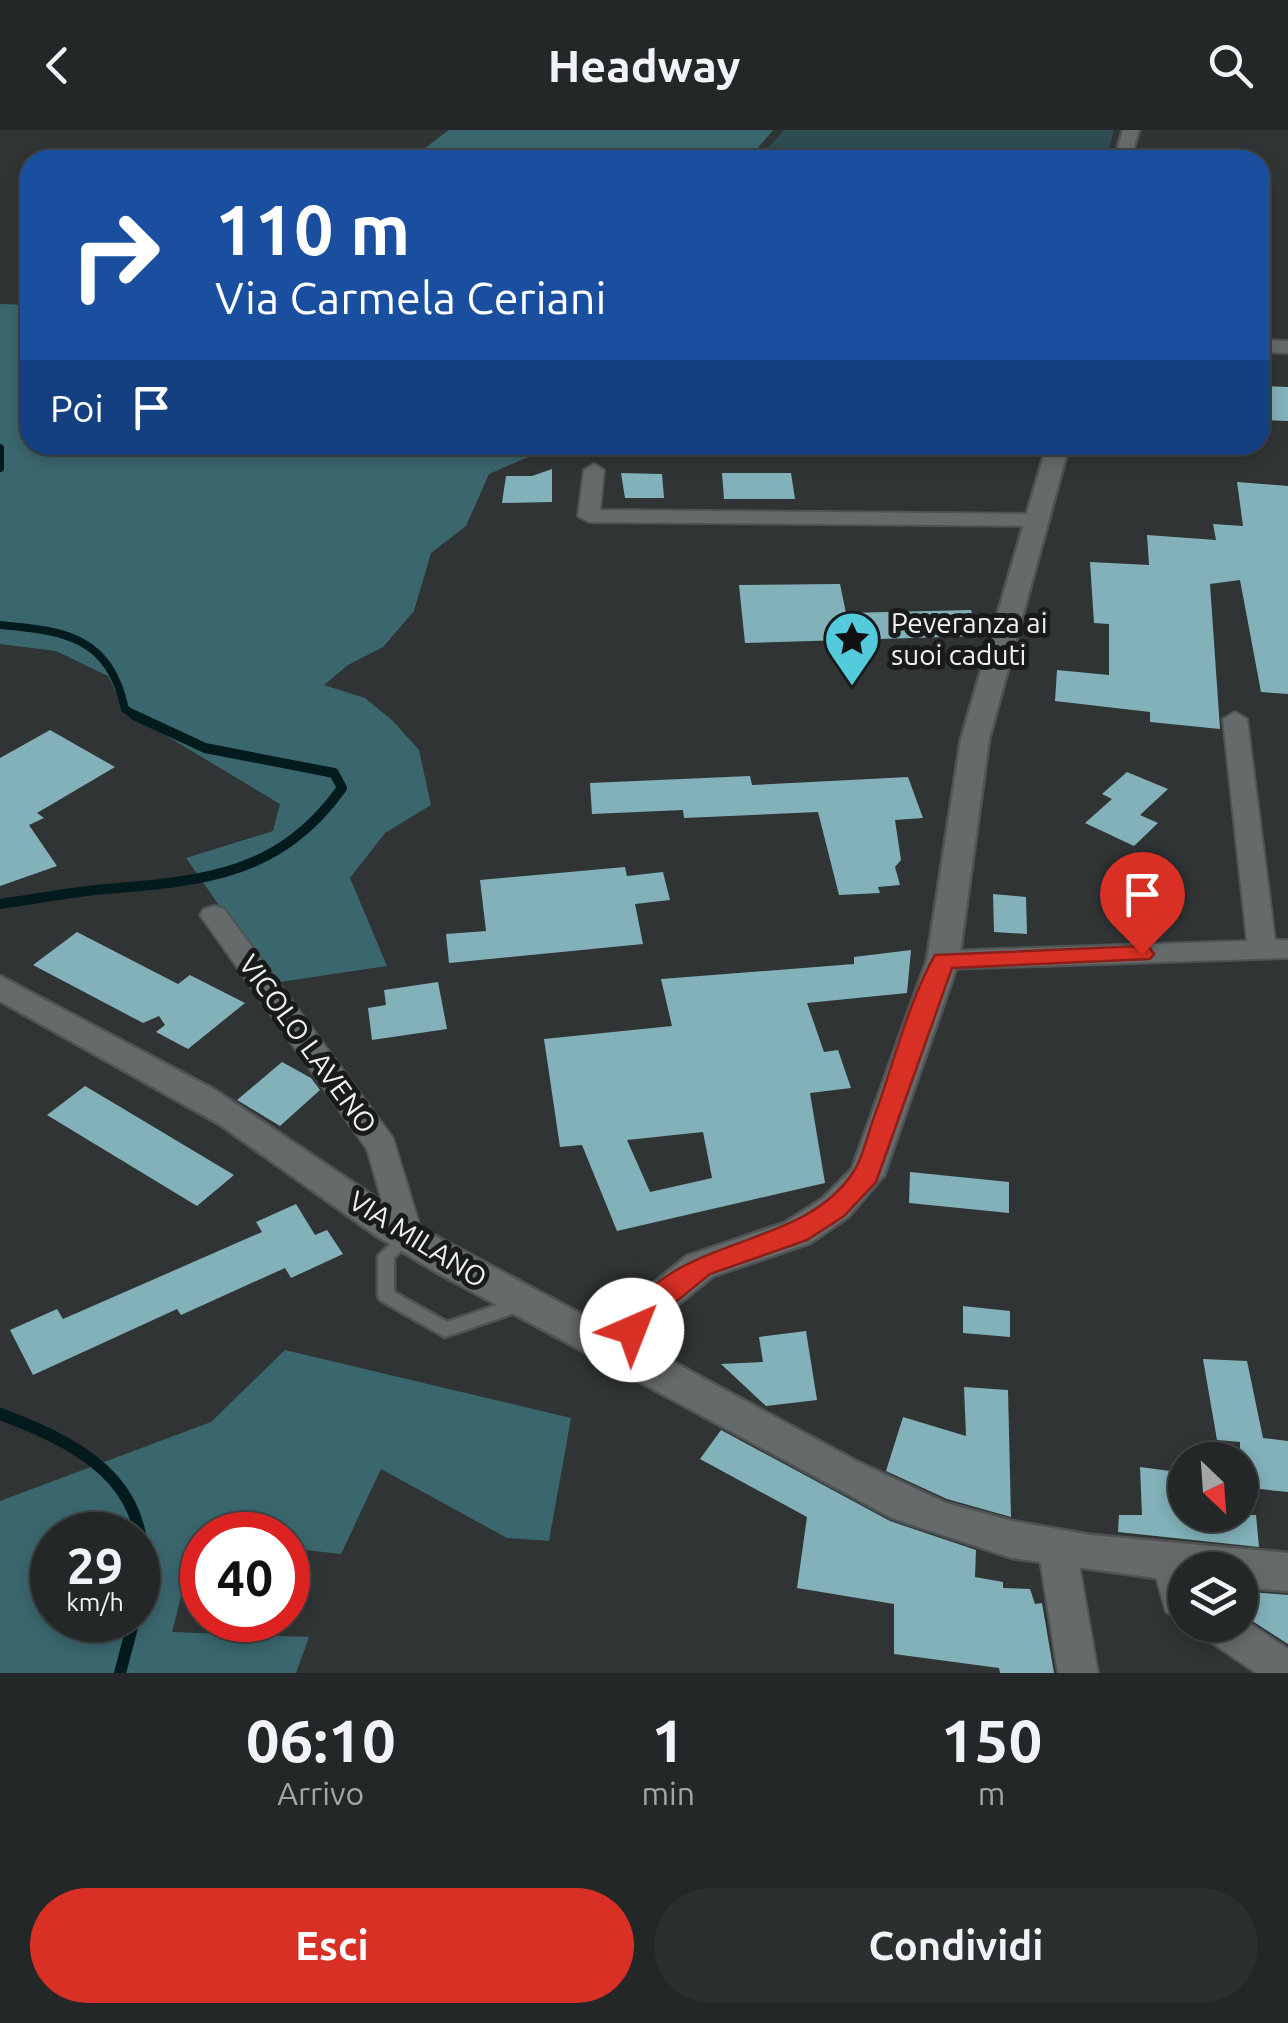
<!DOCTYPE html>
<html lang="it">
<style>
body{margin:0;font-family:Ubuntu,sans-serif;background:#2c2f2f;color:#f1f3f6;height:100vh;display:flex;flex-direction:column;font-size:38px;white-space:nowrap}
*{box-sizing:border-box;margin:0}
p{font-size:32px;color:#a3a5a7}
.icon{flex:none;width:55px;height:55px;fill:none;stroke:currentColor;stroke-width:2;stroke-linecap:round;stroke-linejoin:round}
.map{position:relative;height:1543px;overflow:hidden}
.panel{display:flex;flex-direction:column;background:#242727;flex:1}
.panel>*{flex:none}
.hud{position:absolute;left:20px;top:20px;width:1250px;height:305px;border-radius:30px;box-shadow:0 5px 15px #0003,0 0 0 2px #414444;background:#1a4fa0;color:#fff;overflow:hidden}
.needle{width:65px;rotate:155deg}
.buttons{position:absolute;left:1168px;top:1312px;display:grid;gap:20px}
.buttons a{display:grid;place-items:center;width:90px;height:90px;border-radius:50%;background:#242727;box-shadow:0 5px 15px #0003,0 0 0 2px #414444;font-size:50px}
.speed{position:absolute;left:30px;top:1382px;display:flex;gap:20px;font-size:50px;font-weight:700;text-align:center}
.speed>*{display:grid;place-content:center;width:130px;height:130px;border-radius:50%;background:#242727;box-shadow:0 5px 15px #0003,0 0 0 2px #414444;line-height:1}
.speed small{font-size:25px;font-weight:400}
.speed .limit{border:15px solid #d22;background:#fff;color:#111}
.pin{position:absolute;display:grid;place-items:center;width:85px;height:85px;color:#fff;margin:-102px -42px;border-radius:50% 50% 50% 0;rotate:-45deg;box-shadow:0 0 10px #0007}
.pin .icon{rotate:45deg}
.me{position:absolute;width:110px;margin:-55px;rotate:44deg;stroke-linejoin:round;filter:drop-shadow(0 0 8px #0008)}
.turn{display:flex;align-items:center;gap:35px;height:210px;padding:0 30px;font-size:45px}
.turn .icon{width:130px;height:130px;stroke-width:2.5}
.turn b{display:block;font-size:70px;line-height:85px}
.then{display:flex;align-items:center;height:95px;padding:0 30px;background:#0003;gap:20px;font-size:38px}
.eta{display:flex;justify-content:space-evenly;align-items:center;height:170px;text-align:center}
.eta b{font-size:60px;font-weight:700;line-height:70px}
.action{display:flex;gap:20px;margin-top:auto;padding:20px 30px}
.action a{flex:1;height:115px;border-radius:60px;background:#d93025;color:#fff;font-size:40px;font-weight:700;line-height:115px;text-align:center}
.action a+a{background:#2c2f2f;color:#f1f3f6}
header{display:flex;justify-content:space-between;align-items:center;height:130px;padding:0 30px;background:#242727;font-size:45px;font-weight:700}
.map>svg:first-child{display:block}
.green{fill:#2e4c51}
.forest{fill:#3a666e;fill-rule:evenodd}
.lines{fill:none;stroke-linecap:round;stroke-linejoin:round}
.stream-far2{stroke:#041b1e;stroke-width:8}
.stream-far1{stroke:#041b1e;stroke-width:10}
.stream{stroke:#041b1e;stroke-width:12}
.building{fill:#82b1b9;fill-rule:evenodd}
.lane-casing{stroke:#505353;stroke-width:5}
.street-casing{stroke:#505353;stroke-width:4}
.secondary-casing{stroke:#505353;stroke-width:5}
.lane{fill:#656a6a;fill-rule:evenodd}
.street{fill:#656a6a;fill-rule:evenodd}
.secondary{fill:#656a6a;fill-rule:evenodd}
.route{fill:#d93025;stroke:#8d1f18;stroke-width:2.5}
.labels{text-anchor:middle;stroke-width:10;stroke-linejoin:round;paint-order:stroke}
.poi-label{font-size:28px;fill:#eef1f1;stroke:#191b1b;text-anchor:start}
.street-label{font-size:28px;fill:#eef1f1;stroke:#191b1b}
</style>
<header><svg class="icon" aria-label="back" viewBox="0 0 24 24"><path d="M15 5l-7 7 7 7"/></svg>Headway<svg class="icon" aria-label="search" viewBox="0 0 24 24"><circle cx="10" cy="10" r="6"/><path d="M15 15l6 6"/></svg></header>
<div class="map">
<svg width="1288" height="1543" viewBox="0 0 1288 1543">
<rect width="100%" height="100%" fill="#303434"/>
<!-- green -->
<polygon class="green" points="784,0 1114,0 1106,30 757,30"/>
<!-- forest -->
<g class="forest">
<polygon points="449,0 773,0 748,30 409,30"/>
<polygon points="0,174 30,175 30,315 540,315 535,324 489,344 466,396 431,423 414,481 383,517 348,535 324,555 365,568 393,591 419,620 431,675 385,703 350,748 387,836 273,853 186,728 273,701 280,674 125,581 108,546 56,521 0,514"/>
<path d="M285,1220L571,1288L549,1411L507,1408L381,1339L341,1424L288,1418V1405L196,1408L172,1502L309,1507L296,1543H0V1371L211,1292ZM138,1405V1490H52V1405Z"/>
</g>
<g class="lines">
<!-- stream-far2 -->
<g class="stream-far2">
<polyline points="0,318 0,338"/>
<path d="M0,495C67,501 109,507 125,579L138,587"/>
</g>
<!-- stream-far1 -->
<path class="stream-far1" d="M0,774C35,769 71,762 106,759C204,751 280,745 342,658L334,643L205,618L134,585"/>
<!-- stream -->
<g class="stream">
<path d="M0,1284C95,1319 162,1362 138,1476"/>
<polyline points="120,1543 134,1490"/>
</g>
</g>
<!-- building -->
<g class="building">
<polygon points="1260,256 1288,257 1288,291 1260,290"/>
<polygon points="552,339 552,372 502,373 506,346 532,346"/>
<polygon points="621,343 662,344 664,368 625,368"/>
<polygon points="722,343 791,343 795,369 724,369"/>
<polygon points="1237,352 1288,356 1288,564 1261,562 1240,450 1210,454 1220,599 1150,592 1150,582 1055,571 1057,540 1109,545 1109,494 1094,493 1090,432 1149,435 1147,405 1216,410 1213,394 1243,396"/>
<polygon points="840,454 846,483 971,480 979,506 745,513 739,455"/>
<polygon points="50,600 115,637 37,683 44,688 29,695 57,736 0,756 0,628"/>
<polygon points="1127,642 1168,659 1140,685 1158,693 1134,716 1085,693 1112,669 1102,664"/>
<polygon points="750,646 752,655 908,647 923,688 895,690 901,730 895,737 900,755 878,757 880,763 839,765 818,682 684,688 683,680 592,684 590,653"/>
<polygon points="625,737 627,746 663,742 670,770 635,774 643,814 449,833 446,804 486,801 480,750"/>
<polygon points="993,764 1026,767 1027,804 994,802"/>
<polygon points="77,802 178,854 190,845 245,873 188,919 156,902 165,895 159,886 143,893 33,835"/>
<path d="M911,820L907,863L807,873L824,922L838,920L851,958L810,963L825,1053L617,1101L582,1015L560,1017L544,909L672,896L661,849L854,834V827ZM703,1002L712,1048L650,1062L627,1010Z"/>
<polygon points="438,852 447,899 372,910 368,878 386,875 384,860"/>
<polygon points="282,932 311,948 320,960 280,996 237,970"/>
<polygon points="85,956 112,972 234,1045 197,1076 47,985"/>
<polygon points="910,1042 1009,1052 1009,1083 909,1073"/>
<polygon points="296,1074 315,1105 327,1100 343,1124 291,1148 285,1138 181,1185 177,1179 33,1245 10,1200 57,1179 63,1189 262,1102 256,1092"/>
<polygon points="963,1176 1010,1181 1010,1207 963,1203"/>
<polygon points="806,1201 817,1270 766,1276 721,1234 763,1232 759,1207"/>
<polygon points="1203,1229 1247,1231 1263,1308 1288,1311 1288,1362 1240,1357 1240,1312 1217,1310"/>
<polygon points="964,1257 1008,1260 1011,1387 947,1369 886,1341 903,1287 966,1306"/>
<polygon points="721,1300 890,1391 976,1420 975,1447 1003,1452 1003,1458 1030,1459 1035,1474 1042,1473 1054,1543 1000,1543 999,1538 894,1524 894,1474 797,1458 807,1387 700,1329"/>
<polygon points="1140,1337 1185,1343 1185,1385 1256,1385 1259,1417 1118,1402 1119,1385 1142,1385"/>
<polygon points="1240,1461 1288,1465 1288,1514 1240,1483"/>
</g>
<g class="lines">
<!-- lane casing -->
<g class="lane-casing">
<polygon id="lane" points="406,1102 412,1104 414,1108 394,1128 394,1162 447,1192 520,1167 526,1169 529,1174 526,1179 445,1207 380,1170 378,1165 378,1126 400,1104"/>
</g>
<!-- street casing -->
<g class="street-casing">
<g id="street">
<polygon points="1260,210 1288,211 1288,223 1260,222"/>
<polygon points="594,334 604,340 600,380 1038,384 1049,390 1038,396 589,392 578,386 584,340"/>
<polygon points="1235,582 1247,589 1275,810 1288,810 1288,828 943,839 933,837 929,830 933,823 943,821 1247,811 1223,589"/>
<polygon points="214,776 224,779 393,1008 423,1107 419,1116 407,1120 395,1116 367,1019 200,785 204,779"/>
<polygon points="1057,1400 1070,1405 1076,1417 1098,1543 1058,1543 1038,1417 1044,1405"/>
<polygon points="1171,1415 1185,1420 1192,1440 1185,1440 1185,1491 1166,1482 1152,1432 1157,1420"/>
<polygon points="1240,1487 1288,1519 1288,1543 1256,1543 1205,1508 1199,1495 1240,1495"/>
</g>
</g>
<!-- secondary casing -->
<g class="secondary-casing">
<g id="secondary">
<polygon points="1123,0 1139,0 1130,30 1114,30"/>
<polygon points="1047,315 1069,315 989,609 959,830 884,1045 848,1087 810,1113 713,1146 660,1189 642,1215 856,1331 946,1373 1012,1391 1090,1405 1288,1423 1288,1461 1240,1457 1240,1440 1185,1440 1185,1452 1012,1428 892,1388 436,1142 375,1105 219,994 0,871 0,846 215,960 424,1100 611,1200 634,1169 687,1126 784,1093 822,1069 852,1039 927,830 961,609"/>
</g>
</g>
<!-- lane -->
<use href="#lane" class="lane"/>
<!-- street -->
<use href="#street" class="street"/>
<!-- secondary -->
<use href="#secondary" class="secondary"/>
</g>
<!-- route -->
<path class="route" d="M1142,816L1150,818L1154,824L1150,829L952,838L876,1052L844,1086L807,1110L710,1144L657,1187L642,1208L632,1211L622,1208L618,1200C669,1100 800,1125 854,1041C863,1027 867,1006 873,990C891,942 910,867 935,825Z"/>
<!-- icons -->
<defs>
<g id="sight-pin" transform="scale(2.875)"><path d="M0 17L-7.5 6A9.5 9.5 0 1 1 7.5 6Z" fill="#54cadd" stroke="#191b1b"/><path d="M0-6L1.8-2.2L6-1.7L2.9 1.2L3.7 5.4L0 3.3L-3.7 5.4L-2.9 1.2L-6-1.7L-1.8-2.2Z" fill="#111"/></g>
</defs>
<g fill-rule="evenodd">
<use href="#sight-pin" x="852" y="509"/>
</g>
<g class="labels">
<!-- poi labels -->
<g class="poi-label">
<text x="891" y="503">Peveranza ai<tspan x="891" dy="32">suoi caduti</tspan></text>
</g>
<!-- street labels -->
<g class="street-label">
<text transform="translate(308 914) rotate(54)" y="10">VICOLO LAVENO</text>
<text transform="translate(418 1109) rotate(32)" y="10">VIA MILANO</text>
</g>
</g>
</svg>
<div class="buttons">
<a><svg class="needle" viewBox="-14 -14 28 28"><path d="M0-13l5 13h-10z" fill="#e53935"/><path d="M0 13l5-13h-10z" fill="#a3a5a7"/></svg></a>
<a><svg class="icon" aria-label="layers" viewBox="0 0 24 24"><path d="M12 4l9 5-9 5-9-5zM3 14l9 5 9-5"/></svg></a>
</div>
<div class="speed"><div>29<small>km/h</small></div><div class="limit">40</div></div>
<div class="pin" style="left:1142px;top:824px;background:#d93025"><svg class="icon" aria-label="arrive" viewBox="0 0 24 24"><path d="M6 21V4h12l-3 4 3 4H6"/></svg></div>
<svg class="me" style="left:632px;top:1200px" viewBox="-20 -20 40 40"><circle r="19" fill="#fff"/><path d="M0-13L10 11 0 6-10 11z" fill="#d93025"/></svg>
<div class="hud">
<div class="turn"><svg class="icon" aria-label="right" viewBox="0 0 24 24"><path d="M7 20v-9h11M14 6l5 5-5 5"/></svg><div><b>110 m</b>Via Carmela Ceriani</div></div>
<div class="then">Poi<svg class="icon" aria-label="arrive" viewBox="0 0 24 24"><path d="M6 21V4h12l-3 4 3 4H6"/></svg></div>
</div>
</div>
<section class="panel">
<div class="eta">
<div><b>06:10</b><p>Arrivo</p></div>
<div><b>1</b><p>min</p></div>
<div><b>150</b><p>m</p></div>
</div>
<div class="action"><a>Esci</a><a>Condividi</a></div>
</section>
